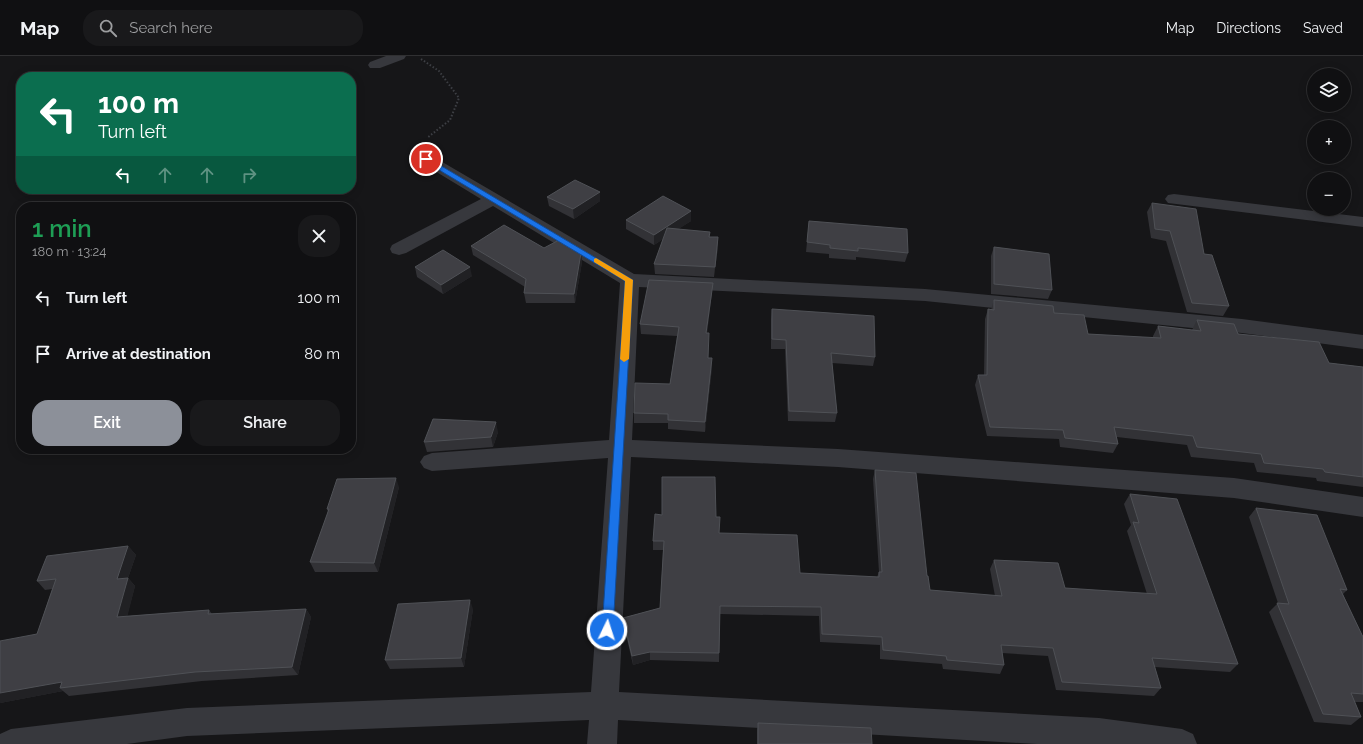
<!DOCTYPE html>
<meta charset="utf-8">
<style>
body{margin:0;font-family:Raleway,sans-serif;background:#19191b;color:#f1f3f6;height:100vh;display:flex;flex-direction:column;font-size:15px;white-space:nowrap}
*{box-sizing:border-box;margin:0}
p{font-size:13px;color:#9c9d9f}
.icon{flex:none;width:22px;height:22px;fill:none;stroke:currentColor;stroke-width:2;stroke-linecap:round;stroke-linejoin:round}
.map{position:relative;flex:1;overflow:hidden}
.details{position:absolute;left:16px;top:146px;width:340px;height:252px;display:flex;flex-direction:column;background:#101012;border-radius:16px;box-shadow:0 2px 10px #0003,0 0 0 1px #303032}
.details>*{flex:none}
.banner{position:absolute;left:16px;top:16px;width:340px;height:122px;border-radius:16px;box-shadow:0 2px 10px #0003,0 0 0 1px #303032;background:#0b6e4f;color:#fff;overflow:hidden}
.fabs{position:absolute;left:1307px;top:12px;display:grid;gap:8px}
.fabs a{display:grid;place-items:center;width:44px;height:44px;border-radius:50%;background:#101012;box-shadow:0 2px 10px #0003,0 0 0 1px #303032;font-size:20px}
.pin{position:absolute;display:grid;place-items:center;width:34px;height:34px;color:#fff;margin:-17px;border:2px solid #fff;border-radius:50%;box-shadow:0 1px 4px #0007}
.me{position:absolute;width:44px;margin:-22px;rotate:4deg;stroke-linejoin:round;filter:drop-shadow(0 0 3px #0008)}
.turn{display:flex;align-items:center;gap:14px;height:84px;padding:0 16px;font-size:18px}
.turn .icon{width:52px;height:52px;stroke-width:2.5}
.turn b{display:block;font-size:28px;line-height:34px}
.lanes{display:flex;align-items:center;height:38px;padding:0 16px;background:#0003;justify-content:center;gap:20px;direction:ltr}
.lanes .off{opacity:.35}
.round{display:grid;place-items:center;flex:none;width:42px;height:42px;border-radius:16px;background:#19191b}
.overview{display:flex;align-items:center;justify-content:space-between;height:68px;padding:0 16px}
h1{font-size:24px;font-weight:600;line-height:30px;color:#1e9e55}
.primary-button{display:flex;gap:8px;margin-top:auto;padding:8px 16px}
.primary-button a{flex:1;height:46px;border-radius:16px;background:#8c9099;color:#fff;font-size:16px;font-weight:600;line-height:46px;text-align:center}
.primary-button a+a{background:#19191b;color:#f1f3f6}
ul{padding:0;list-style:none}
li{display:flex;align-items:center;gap:12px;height:56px;padding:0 16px}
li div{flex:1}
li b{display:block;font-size:15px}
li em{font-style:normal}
header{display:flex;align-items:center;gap:24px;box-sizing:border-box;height:56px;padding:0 20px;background:#101012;border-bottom:1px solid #303032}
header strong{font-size:19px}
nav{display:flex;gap:22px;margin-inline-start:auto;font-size:14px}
.search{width:280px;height:36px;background:#19191b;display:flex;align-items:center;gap:10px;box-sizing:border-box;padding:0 14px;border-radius:16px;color:#9c9d9f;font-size:15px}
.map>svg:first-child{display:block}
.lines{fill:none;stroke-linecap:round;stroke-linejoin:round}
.path{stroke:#3d3f44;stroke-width:2;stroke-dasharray:1.5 2;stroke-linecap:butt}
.minor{fill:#37383d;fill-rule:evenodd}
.wall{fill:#323236}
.shaded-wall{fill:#212124}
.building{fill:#3f3f44;stroke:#4f5156}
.route{fill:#1a73e8;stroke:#114b97}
.slow{fill:#f59e0b}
</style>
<header>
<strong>Map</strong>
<div class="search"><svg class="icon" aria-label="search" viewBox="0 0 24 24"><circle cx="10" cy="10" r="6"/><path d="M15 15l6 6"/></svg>Search here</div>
<nav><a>Map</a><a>Directions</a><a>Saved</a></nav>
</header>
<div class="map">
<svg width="1363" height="688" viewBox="0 0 1363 688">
<rect width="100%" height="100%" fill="#161618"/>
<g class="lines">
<!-- path -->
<polyline class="path" points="421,3 439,15 459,42 450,64 427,82"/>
<!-- minor -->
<g class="minor">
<polygon points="386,0 406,0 404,3 380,12 370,12 368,9 370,6"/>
<polygon points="426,98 432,100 634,218 925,233 1242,263 1363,279 1363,293 1242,277 925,245 639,231 632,384 838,393 1234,422 1363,441 1363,461 1234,442 838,411 631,401 619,636 1099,662 1182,673 1193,678 1197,688 1037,688 618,664 617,688 587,688 589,664 187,680 127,688 0,688 0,678 11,673 187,652 591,636 608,402 432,415 424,412 420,406 424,400 432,397 609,384 620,227 493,150 406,197 399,199 392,197 390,193 392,189 481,143 420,106 418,103 420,100"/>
<polygon points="1174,138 1363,161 1363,171 1168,147 1165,143 1168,139"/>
</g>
</g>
<!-- wall -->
<g class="wall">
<polygon points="600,136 600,145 574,163 549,150 547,141"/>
<polygon points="1152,147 1204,198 1229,250 1223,260 1187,256 1166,185 1151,182 1147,156"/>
<polygon points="691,155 691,165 678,173 710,181 718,181 718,191 714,221 655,218 654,208 663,183 654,189 626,173 626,164"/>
<polygon points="809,165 908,197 905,206 856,201 856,204 829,202 829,198 806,196"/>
<polygon points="471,190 544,192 581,197 582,206 575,247 526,247 524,237 525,231 473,199"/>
<polygon points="994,191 1052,234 1048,243 991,238 991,200"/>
<polygon points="415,211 472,220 443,238 417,221"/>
<polygon points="712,236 707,277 708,302 712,311 705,376 668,373 668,367 634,367 634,357 670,328 677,280 641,278 640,268"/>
<polygon points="994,244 1054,257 1088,278 1153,282 1153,280 1158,270 1192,274 1197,264 1329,307 1363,311 1363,431 1317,425 1316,422 1257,416 1254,407 1191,401 1187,389 1117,381 1118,388 1113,397 1060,391 1059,383 987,380 975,329 978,319 984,319 985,263 988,253 991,254"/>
<polygon points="772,253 875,301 873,310 832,307 837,357 835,366 788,365 785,293 771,293 771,263"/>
<polygon points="498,376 493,391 427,396 424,386"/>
<polygon points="875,414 927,520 930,534 995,540 990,513 994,504 1065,532 1147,538 1127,475 1131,469 1124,448 1130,438 1238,608 1230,616 1155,611 1161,632 1154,640 1056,634 1048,600 1002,597 1004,609 1000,618 943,613 942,608 880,603 880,589 820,586 819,560 720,558 719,606 650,604 633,609 624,570 623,562 660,552 663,494 653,494 653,485 716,461 719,477 800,517 877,521 879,516 873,423"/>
<polygon points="399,431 378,516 315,516 310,506 328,456 327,453"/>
<polygon points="1256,452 1347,534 1343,538 1363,581 1363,646 1355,646 1361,661 1351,669 1314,666 1269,556 1278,547 1249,461"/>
<polygon points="128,490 136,499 128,522 135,530 127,560 209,554 212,558 306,553 311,561 298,619 202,625 69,640 63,635 0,647 37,578 52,533 45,534 37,525"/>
<polygon points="473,553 464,611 390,613 385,604"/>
<polygon points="758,667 872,688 757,688 757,674"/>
</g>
<!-- shaded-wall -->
<g class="shaded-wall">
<polygon points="600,136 600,145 574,163 573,153"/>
<polygon points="691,155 691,165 654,189 654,179"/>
<polygon points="718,181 718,191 714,221"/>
<polygon points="581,197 582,206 575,247 574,238"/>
<polygon points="470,211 472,220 443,238 441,229"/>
<polygon points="713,227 712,236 706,287 706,277"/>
<polygon points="712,302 712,311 705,376 705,366"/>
<polygon points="496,366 498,376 493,391 491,381"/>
<polygon points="396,422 399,431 378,516 374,507"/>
<polygon points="128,490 136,499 128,522 135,530 125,570 117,561 117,523"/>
<polygon points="470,544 473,553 464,611 461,602"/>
<polygon points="306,553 311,561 298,619 292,611"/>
<polygon points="650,596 650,604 633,609 632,600"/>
<polygon points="62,626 60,632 63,635 0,647 0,637"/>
</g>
<!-- building -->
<g class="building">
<polygon points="575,124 600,136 573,153 547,141"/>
<polygon points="663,140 691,155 654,179 626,164"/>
<polygon points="1152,147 1196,153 1204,198 1212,199 1229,250 1192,247 1170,175 1155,173"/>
<polygon points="809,165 907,173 908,197 858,192 858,195 830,192 830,189 807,186"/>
<polygon points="504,169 544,192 559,184 581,197 574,238 524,237 526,223 471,190"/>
<polygon points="667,172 710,176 709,181 718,181 715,211 654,208"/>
<polygon points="994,191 1049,198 1052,234 994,228"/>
<polygon points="443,194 470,211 441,229 415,211"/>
<polygon points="649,224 713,227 706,277 709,277 708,302 712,302 705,366 668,364 668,358 634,357 635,327 670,328 679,271 640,268"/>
<polygon points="994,244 1053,250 1054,257 1084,259 1088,278 1161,282 1158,270 1201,275 1197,264 1234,268 1238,278 1319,286 1329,307 1363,311 1363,421 1325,416 1323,413 1264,407 1261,398 1197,391 1193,380 1114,371 1118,388 1065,382 1063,374 990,371 978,319 987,319 988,253 994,254"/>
<polygon points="772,253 874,260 875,301 831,297 837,357 789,355 786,284 772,283"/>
<polygon points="433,363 496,366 491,381 424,386"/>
<polygon points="875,414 916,417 927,520 928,520 930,534 1002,540 994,504 1058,507 1065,532 1157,538 1133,466 1139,467 1130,438 1177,443 1238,608 1152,602 1161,632 1062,626 1053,592 1001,589 1004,609 947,604 946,600 883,594 882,581 822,578 821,551 720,550 719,597 650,596 632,600 623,562 660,552 664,485 653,485 655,458 662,459 662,421 715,421 716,461 720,461 719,477 797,479 800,517 879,521 879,516 882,516"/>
<polygon points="396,422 374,507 310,506 329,453 327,453 337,423"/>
<polygon points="1256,452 1317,459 1347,534 1340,533 1363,581 1363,638 1351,637 1361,661 1323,658 1277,547 1289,548"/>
<polygon points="128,490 117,523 128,522 117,561 209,554 208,558 306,553 292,611 195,616 60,632 62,626 0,637 0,585 37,578 56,523 37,525 47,500"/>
<polygon points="470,544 461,602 385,604 398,548"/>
<polygon points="758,667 871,672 872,688 758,688"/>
</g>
<!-- route -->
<polygon class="route" points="424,102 428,102 633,224 613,574 611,577 607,579 603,577 602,574 625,225 424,105"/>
<!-- slow -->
<polygon class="slow" points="596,202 633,224 629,303 624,306 620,303 625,225 594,206 594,203"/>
</svg>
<div class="fabs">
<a><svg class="icon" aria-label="layers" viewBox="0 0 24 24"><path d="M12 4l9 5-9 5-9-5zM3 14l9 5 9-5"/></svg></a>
<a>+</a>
<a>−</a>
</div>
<div class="pin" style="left:426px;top:103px;background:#d93025"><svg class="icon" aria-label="arrive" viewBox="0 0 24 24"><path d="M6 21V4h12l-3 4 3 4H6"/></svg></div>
<svg class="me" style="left:607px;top:574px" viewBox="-20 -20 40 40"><circle r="17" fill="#1a73e8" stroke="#fff" stroke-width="3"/><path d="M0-11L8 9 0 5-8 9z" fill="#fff"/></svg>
<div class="banner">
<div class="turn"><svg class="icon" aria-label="left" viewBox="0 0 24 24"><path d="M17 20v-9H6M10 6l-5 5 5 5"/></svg><div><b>100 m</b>Turn left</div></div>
<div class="lanes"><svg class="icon" aria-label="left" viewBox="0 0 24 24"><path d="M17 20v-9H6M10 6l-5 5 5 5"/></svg><svg class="icon off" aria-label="ahead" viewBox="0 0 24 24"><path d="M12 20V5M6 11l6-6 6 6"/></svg><svg class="icon off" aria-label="ahead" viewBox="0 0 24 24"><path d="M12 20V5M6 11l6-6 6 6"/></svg><svg class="icon off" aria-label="right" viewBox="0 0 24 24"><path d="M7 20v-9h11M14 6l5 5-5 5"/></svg></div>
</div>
<section class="details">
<div class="overview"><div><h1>1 min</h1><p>180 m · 13:24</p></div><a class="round"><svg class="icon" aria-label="close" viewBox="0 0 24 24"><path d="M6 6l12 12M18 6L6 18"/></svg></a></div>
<ul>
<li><svg class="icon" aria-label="left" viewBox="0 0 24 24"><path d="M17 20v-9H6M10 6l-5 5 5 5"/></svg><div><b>Turn left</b></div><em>100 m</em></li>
<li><svg class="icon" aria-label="arrive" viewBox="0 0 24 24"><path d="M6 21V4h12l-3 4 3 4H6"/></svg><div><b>Arrive at destination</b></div><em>80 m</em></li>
</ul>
<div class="primary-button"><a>Exit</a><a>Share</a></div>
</section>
</div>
